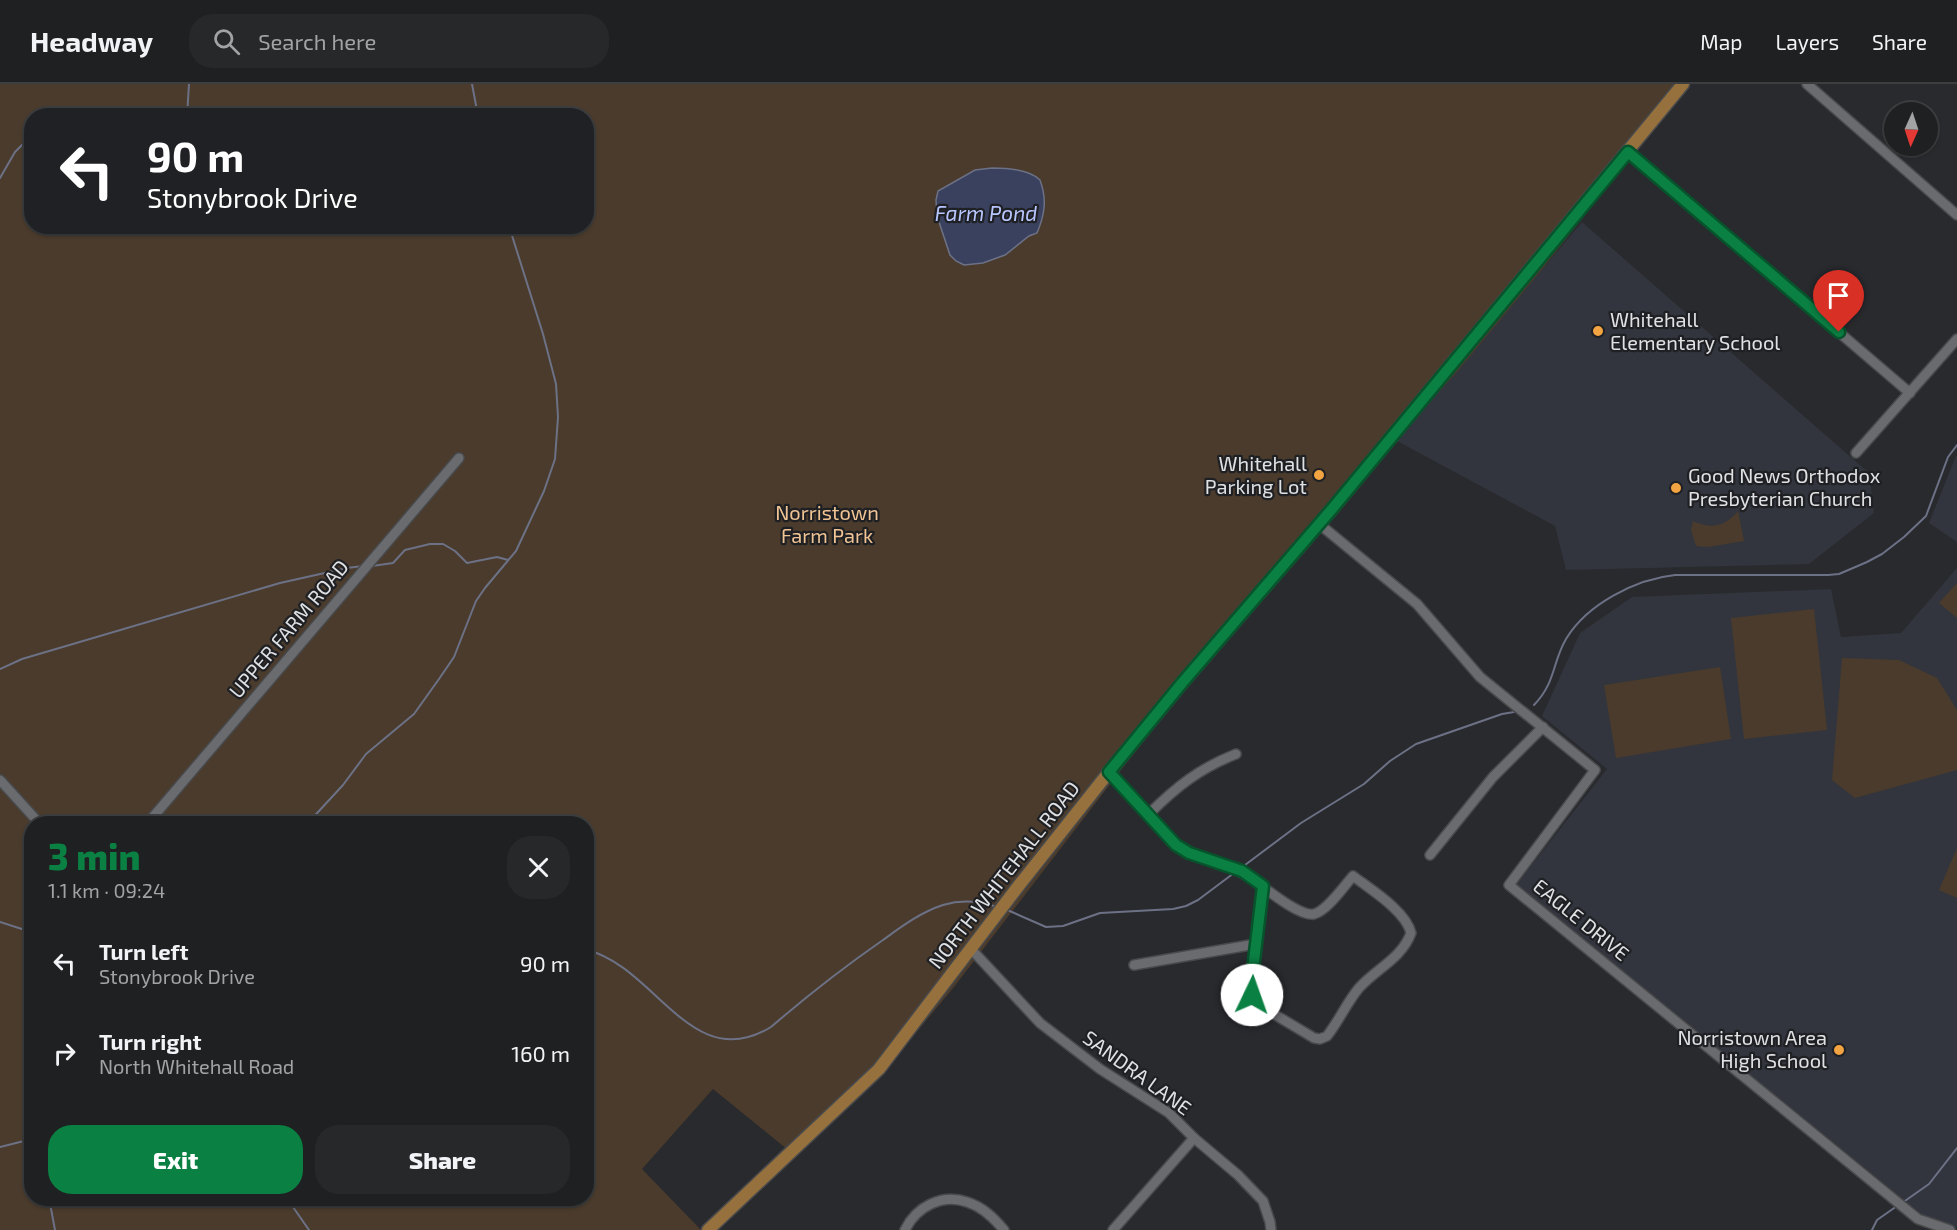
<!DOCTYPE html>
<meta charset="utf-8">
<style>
body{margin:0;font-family:"Exo 2",sans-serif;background:#27282a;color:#f1f3f6;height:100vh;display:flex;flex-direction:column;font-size:22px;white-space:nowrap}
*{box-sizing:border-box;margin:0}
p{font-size:20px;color:#a1a3a5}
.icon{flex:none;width:33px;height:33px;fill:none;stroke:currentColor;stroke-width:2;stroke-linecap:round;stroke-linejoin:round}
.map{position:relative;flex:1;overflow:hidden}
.panel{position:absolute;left:24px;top:732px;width:570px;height:390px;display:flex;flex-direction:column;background:#1f2022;border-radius:24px;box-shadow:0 2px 4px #0004,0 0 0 2px #3c3e40}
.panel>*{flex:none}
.top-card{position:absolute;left:24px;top:24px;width:570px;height:126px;border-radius:24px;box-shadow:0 2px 4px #0004,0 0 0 2px #3c3e40;background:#202124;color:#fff;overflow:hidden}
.needle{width:39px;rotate:183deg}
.controls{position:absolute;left:1884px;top:18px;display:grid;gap:12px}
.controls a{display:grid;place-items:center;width:54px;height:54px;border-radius:50%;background:#1f2022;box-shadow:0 2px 4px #0004,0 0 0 2px #3c3e40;font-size:30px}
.pin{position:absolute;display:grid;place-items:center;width:51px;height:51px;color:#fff;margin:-62px -26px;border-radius:50% 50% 50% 0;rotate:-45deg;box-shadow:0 0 6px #0007}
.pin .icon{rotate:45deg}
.me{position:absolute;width:66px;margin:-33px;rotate:3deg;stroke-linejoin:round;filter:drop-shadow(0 0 4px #0008)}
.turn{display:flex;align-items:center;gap:21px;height:126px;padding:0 24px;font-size:27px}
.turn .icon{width:78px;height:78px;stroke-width:2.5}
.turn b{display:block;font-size:42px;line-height:51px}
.round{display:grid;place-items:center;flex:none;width:63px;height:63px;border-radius:24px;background:#27282a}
.head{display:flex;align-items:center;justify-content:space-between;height:102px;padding:0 24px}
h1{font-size:36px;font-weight:800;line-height:45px;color:#0b8043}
.primary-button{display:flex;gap:12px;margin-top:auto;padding:12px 24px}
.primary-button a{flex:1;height:69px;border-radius:24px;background:#0b8043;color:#fff;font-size:24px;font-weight:800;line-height:69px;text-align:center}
.primary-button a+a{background:#27282a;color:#f1f3f6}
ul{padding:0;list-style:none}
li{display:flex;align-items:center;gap:18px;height:90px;padding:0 24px}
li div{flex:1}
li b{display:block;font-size:22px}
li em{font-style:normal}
header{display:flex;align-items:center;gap:36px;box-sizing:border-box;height:84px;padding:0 30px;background:#1f2022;border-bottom:2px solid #3c3e40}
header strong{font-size:28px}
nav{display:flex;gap:33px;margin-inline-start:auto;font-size:21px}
.search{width:420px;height:54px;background:#27282a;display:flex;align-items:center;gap:15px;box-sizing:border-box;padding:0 21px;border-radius:24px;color:#a1a3a5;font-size:22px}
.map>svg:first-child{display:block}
.built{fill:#32353d}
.green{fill:#4a3b2c;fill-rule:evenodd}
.water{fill:#3a415e;stroke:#6c7186;stroke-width:1.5}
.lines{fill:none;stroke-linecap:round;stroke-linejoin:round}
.stream{stroke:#6c7186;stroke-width:2}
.minor-casing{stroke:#48494b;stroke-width:12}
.major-casing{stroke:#48494b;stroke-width:15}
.minor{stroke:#6a6b6f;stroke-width:9}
.major{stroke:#96703d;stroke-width:12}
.route-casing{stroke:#07532c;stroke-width:15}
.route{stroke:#0b8043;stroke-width:10}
.poi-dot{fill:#f3a442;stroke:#1f2024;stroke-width:2}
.labels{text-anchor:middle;stroke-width:4.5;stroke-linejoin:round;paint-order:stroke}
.poi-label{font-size:20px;fill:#e0e1e3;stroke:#1f2024;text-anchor:start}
.park-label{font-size:20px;fill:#f1c494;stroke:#1f2024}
.street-label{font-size:20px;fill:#e0e1e3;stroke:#1f2024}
.water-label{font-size:21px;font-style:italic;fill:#b7c6fe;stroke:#1f2024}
</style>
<header>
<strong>Headway</strong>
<div class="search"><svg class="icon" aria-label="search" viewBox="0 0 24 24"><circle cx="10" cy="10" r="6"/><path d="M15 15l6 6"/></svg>Search here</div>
<nav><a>Map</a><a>Layers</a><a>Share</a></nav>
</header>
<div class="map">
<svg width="1957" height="1146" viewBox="0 0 1957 1146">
<rect width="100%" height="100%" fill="#292a2e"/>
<!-- built -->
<g class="built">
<polygon points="1582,138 1869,389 1874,429 1809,480 1566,486 1555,442 1397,357"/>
<polygon points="1956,372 1957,372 1957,458 1929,439"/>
<polygon points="1957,484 1957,1143 1924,1132 1516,801 1607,685 1542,632 1580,549 1632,513 1831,505 1841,553 1901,549"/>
</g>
<!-- green -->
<g class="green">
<path d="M0,0H1689L1540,188L1457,288L1344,413L1228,552L1128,677L954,903L894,975L793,1070L713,1005L642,1085L701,1146H0ZM32,32H586V142H32ZM32,740H586V1114H32Z"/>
<path d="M1738,427L1744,457L1708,463L1696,462L1691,446L1693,437C1712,446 1725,442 1738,427Z"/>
<polygon points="1957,499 1957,534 1939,519"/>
<polygon points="1814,525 1827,646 1744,655 1731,534"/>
<polygon points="1842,574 1899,576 1937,594 1957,626 1957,686 1855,714 1832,696"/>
<polygon points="1720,583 1731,655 1616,674 1604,601"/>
<polygon points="1957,764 1957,814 1939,806"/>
</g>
<!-- water -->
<path class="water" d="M992,84C1006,84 1029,85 1040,96C1047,115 1045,130 1037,149L1029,152L1005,171L983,179L964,181L956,177L950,171L937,132L936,116L938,107L975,86Z"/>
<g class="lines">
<!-- stream -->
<g class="stream">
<polyline points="472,0 478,32"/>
<polyline points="187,32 189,0"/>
<polyline points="0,94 15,68 32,51"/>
<polyline points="372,482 393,479 405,466 430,460 443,460 455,467 467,479 497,473 508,476"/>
<polyline points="0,585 22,575 280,499 347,484 363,482"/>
<path d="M1534,621C1556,598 1552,579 1566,555C1587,520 1636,495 1675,491H1828L1839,490L1867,478L1882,470L1904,453L1926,432L1948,373L1957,361"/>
<polyline points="307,740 343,701 366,670 414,630 439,595 454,573 476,517 485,504 516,467 544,407 555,375 558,333 556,300 543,250 509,142"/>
<polyline points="1241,784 1301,739 1364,700 1390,677 1416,660 1502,630 1514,628"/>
<polyline points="1005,825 1046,843 1063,842 1100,829 1173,825 1186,822 1198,816 1234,789"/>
<polyline points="0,838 25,846 32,843"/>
<path d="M586,866C655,881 691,992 771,943C807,912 844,883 883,856C901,843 921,828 943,821C960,816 980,817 997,823"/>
<polyline points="0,1063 32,1055"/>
<polyline points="49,1114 55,1146"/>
<polyline points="291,1114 293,1123 309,1146"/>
<polyline points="1902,1119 1929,1100 1957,1064"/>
<polyline points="1872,1146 1877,1136 1897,1122"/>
</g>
<!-- minor casing -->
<g class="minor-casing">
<g id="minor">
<polyline points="1807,0 1957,131"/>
<polyline points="1628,68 1910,309"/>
<polyline points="1856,369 1957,255"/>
<polyline points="1318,439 1417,520 1480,593 1595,686 1509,801 1918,1135 1950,1146"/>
<path d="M1109,688L1176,761C1199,776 1228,778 1251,794C1264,803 1299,833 1314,830C1327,827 1344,802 1353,792C1370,805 1406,827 1411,849C1402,874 1376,885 1359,904C1347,918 1339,937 1327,952L1320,955L1314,954L1262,923C1254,917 1252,912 1251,902L1263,802"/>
<polyline points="0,696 40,740"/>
<path d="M1149,730C1176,703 1200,684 1236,670"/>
<polyline points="147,740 459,374"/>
<polyline points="1430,771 1493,693 1543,643"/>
<polyline points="972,866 1040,939 1100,985 1169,1029 1194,1054 1238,1091 1263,1117 1270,1138 1271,1146"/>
<polyline points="1134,881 1256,860"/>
<path d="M905,1146C916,1123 942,1109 967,1118C983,1123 994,1134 1004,1146"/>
<polyline points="1113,1146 1194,1054"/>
</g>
</g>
<!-- major casing -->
<g class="major-casing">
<polyline id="major" points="708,1146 879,985 1020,800 1109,688 1182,599 1332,425 1683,0"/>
</g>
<!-- minor -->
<use href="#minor" class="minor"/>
<!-- major -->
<use href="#major" class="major"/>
</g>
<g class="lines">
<!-- route casing -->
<g class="route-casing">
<polyline id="route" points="1252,911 1251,902 1263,802 1242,787 1189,769 1176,761 1109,688 1182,599 1332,425 1628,68 1839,248"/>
</g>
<!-- route -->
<use href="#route" class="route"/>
</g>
<!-- markers -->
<g class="poi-dot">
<circle cx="1598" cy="247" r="6"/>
<circle cx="1319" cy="391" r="6"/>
<circle cx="1676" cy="404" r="6"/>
<circle cx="1839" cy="966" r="6"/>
</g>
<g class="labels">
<!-- poi labels -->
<g class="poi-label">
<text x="1610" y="243">Whitehall<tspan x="1610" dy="23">Elementary School</tspan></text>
<text x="1307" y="387" text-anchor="end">Whitehall<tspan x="1307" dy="23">Parking Lot</tspan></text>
<text x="1688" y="399">Good News Orthodox<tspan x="1688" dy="23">Presbyterian Church</tspan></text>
<text x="1827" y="961" text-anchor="end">Norristown Area<tspan x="1827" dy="23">High School</tspan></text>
</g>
<!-- park labels -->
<g class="park-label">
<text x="827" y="436">Norristown<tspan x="827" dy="23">Farm Park</tspan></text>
</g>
<!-- street labels -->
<g class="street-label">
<text transform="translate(289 545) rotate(-50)" y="7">UPPER FARM ROAD</text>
<text transform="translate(1004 791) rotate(-52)" y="7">NORTH WHITEHALL ROAD</text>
<text transform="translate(1581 836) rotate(39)" y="7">EAGLE DRIVE</text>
<text transform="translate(1137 989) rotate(36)" y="7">SANDRA LANE</text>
</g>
<!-- water labels -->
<g class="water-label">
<text x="986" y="137">Farm Pond</text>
</g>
</g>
</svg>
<div class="controls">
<a><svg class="needle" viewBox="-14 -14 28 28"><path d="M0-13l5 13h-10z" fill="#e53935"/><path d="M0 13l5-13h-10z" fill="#a1a3a5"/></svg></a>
</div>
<div class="pin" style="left:1839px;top:248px;background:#d93025"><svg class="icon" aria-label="arrive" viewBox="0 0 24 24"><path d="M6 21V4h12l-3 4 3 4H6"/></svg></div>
<svg class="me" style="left:1252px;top:911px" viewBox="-20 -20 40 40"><circle r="19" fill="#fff"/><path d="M0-13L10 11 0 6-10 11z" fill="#0b8043"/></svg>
<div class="top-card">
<div class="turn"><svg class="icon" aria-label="left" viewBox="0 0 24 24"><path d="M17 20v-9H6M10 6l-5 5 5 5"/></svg><div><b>90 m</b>Stonybrook Drive</div></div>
</div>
<section class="panel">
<div class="head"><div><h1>3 min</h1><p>1.1 km · 09:24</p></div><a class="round"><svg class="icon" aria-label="close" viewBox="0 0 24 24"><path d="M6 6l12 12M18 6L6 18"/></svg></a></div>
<ul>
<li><svg class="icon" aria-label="left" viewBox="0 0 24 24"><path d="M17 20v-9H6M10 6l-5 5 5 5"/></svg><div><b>Turn left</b><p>Stonybrook Drive</p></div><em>90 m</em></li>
<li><svg class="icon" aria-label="right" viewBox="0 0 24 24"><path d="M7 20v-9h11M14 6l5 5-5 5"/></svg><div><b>Turn right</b><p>North Whitehall Road</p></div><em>160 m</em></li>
</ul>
<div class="primary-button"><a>Exit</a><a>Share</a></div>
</section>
</div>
